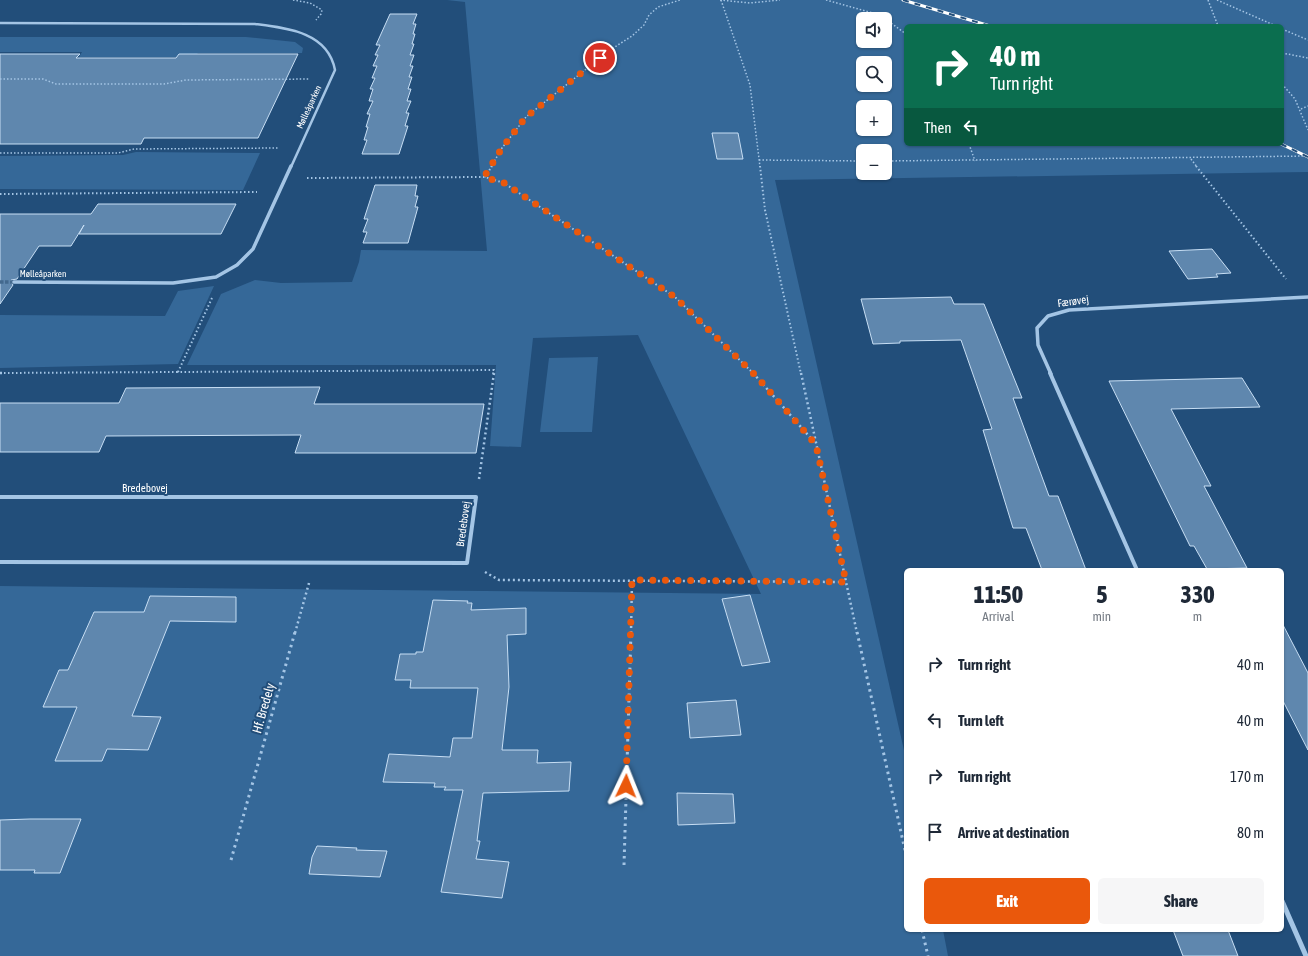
<!DOCTYPE html>
<meta charset="utf-8">
<style>
body{margin:0;font-family:"Asap Condensed",sans-serif;background:#f6f6f7;color:#1f2937;height:100vh;display:flex;flex-direction:column;font-size:15px;white-space:nowrap}
*{box-sizing:border-box;margin:0}
p{font-size:13px;color:#747a83}
.icon{flex:none;width:22px;height:22px;fill:none;stroke:currentColor;stroke-width:2;stroke-linecap:round;stroke-linejoin:round}
.map{position:relative;flex:1;overflow:hidden}
.sheet{position:absolute;left:904px;top:568px;width:380px;height:364px;display:flex;flex-direction:column;background:#fff;border-radius:6px;box-shadow:0 1px 3px #0004}
.sheet>*{flex:none}
.banner{position:absolute;left:904px;top:24px;width:380px;height:122px;border-radius:6px;box-shadow:0 1px 3px #0004;background:#0b6e4f;color:#fff;overflow:hidden}
.fabs{position:absolute;left:856px;top:12px;display:grid;gap:8px}
.fabs a{display:grid;place-items:center;width:36px;height:36px;border-radius:6px;background:#fff;box-shadow:0 1px 3px #0004;font-size:20px}
.pin{position:absolute;display:grid;place-items:center;width:34px;height:34px;color:#fff;margin:-17px;border:2px solid #fff;border-radius:50%;box-shadow:0 1px 4px #0007}
.me{position:absolute;width:44px;margin:-22px;rotate:2deg;stroke-linejoin:round;filter:drop-shadow(0 0 3px #0008)}
.turn{display:flex;align-items:center;gap:14px;height:84px;padding:0 20px;font-size:18px}
.turn .icon{width:52px;height:52px;stroke-width:2.5}
.turn b{display:block;font-size:28px;line-height:34px}
.then{display:flex;align-items:center;height:38px;padding:0 20px;background:#0003;gap:8px;font-size:15px}
.eta{display:flex;justify-content:space-evenly;align-items:center;height:68px;text-align:center}
.eta b{font-size:24px;font-weight:800;line-height:28px}
.action{display:flex;gap:8px;margin-top:auto;padding:8px 20px}
.action a{flex:1;height:46px;border-radius:6px;background:#ea580c;color:#fff;font-size:16px;font-weight:800;line-height:46px;text-align:center}
.action a+a{background:#f6f6f7;color:#1f2937}
ul{padding:0;list-style:none}
li{display:flex;align-items:center;gap:12px;height:56px;padding:0 20px}
li div{flex:1}
li b{display:block;font-size:15px}
li em{font-style:normal}
.map>svg:first-child{display:block}
.green{fill:#356898;fill-rule:evenodd}
.building{fill:#5f87ae;stroke:#c7def4}
.lines{fill:none;stroke-linecap:round;stroke-linejoin:round}
.minor-tunnel{stroke:#43698e;stroke-width:3.5;stroke-dasharray:3.5 1.5;stroke-linecap:butt}
.path-far3{stroke:#a4c5e5;stroke-width:1.5;stroke-dasharray:1.5 2;stroke-linecap:butt}
.path-far2{stroke:#a4c5e5;stroke-width:2;stroke-dasharray:1.5 2.5;stroke-linecap:butt}
.path-far1{stroke:#a4c5e5;stroke-width:2.5;stroke-dasharray:2 3;stroke-linecap:butt}
.path{stroke:#a4c5e5;stroke-width:3;stroke-dasharray:2.5 4;stroke-linecap:butt}
.minor-far3{stroke:#a4c5e5;stroke-width:2.5}
.minor-far2{stroke:#a4c5e5;stroke-width:3.5}
.minor-far1{stroke:#a4c5e5;stroke-width:4}
.minor{stroke:#a4c5e5;stroke-width:5}
.rail-casing{stroke:#fff;stroke-width:3}
.rail{stroke:#224e7a;stroke-width:2;stroke-dasharray:6;stroke-linecap:butt}
.route{stroke:#ea580c;stroke-width:7;stroke-dasharray:0 12.6}
.labels{text-anchor:middle;stroke-width:4;stroke-linejoin:round;paint-order:stroke}
.far-street-label{font-size:9px;fill:#fff;stroke:#224e7a}
.street-label{font-size:11px;fill:#fff;stroke:#224e7a}
.near-street-label{font-size:13px;fill:#fff;stroke:#224e7a}
</style>
<div class="map">
<svg width="1308" height="956" viewBox="0 0 1308 956">
<rect width="100%" height="100%" fill="#224e7a"/>
<!-- green -->
<g class="green">
<path d="M447,0H1308V172L775,180L906,759V930H943L948,956H0V586L761,594L638,335L533,338L521,447L490,446L496,365H187L221,294L255,280L281,283L352,282L359,262L361,250L487,251L465,2ZM863,19H885V41H863ZM906,26H1282V144H906ZM863,63H885V85H863ZM863,107H885V129H863ZM863,151H885V173H863Z"/>
<polygon points="0,37 246,37 295,42 303,48 302,53 198,53 194,57 79,57 82,52 0,52"/>
<polygon points="136,152 260,153 243,190 0,189 0,156 123,155"/>
<polygon points="214,286 178,364 0,368 0,315 165,316 178,291"/>
<polygon points="598,357 592,432 540,432 549,358"/>
</g>
<!-- building -->
<g class="building">
<polygon points="390,14 417,14 413,24 416,24 413,34 415,34 412,44 414,44 410,55 414,55 410,66 413,66 409,77 412,77 408,89 411,89 407,101 411,101 406,113 409,113 405,126 408,126 399,154 362,154 367,140 364,140 368,127 366,127 370,114 367,114 373,101 369,101 373,89 370,89 375,78 372,78 377,66 373,66 378,55 375,55 380,45 376,45"/>
<polygon points="0,54 80,54 76,58 176,58 179,54 298,54 258,138 144,138 141,144 0,144"/>
<polygon points="712,133 738,133 743,159 717,159"/>
<polygon points="375,185 417,185 415,196 418,196 415,207 418,207 408,243 363,243 367,232 363,232 368,219 364,219"/>
<polygon points="98,204 236,204 221,234 79,234 84,225 71,246 39,246 17,279 11,280 11,282 13,285 0,304 0,214 91,214"/>
<polygon points="1212,249 1231,273 1216,274 1218,277 1188,279 1169,251"/>
<polygon points="951,297 954,304 984,304 1022,398 1013,398 1049,496 1058,496 1086,570 1042,570 1026,528 1013,528 983,430 992,429 961,340 900,341 900,343 873,344 861,299"/>
<polygon points="1242,378 1260,407 1171,409 1211,486 1204,486 1247,568 1207,569 1194,546 1190,546 1109,381"/>
<polygon points="320,387 314,404 484,404 476,453 295,453 301,435 106,436 99,452 0,452 0,403 119,403 126,388"/>
<polygon points="750,595 770,662 742,666 722,599"/>
<polygon points="150,596 236,597 236,622 170,621 132,716 161,717 148,750 107,749 102,761 55,761 77,707 43,707 59,670 68,670 94,612 144,612"/>
<polygon points="433,600 468,601 467,603 472,603 471,610 526,608 526,634 507,635 509,687 502,750 538,750 537,763 571,762 569,791 483,793 477,841 480,841 476,859 509,862 502,898 441,892 463,790 444,790 446,787 434,787 435,783 383,782 389,754 450,757 453,738 472,738 478,688 410,688 411,680 395,680 400,654 416,654 416,652 423,652"/>
<polygon points="1282,623 1308,673 1308,750 1282,699"/>
<polygon points="736,700 741,735 690,738 687,703"/>
<polygon points="677,793 733,794 735,823 678,825"/>
<polygon points="30,819 81,819 60,873 34,873 35,870 0,870 0,820"/>
<polygon points="317,846 357,848 356,850 387,851 380,877 309,874 312,857"/>
<polygon points="1173,930 1228,930 1238,956 1183,956"/>
</g>
<g class="lines">
<!-- minor-tunnel -->
<polyline class="minor-tunnel" points="0,282 14,282"/>
<!-- path-far3 -->
<g class="path-far3">
<polyline points="293,0 310,3 322,10 321,14 316,20"/>
<polyline points="720,0 750,3 780,0"/>
<polyline points="721,0 750,85 760,167"/>
<polyline points="826,0 880,15 906,34"/>
<polyline points="1208,0 1218,26"/>
<polyline points="1217,0 1276,26"/>
<polyline points="1282,29 1308,40"/>
<polyline points="1282,53 1308,58"/>
<polyline points="0,79 43,79 56,84 164,84 186,80 310,79"/>
<polyline points="1282,84 1295,99 1308,130"/>
<polyline points="1301,109 1308,106"/>
<polyline points="969,144 975,161"/>
<polyline points="0,153 118,153 134,149 278,148"/>
<polyline points="1191,159 1197,167"/>
<polyline points="759,160 863,161"/>
<polyline points="885,161 1308,156"/>
<polyline points="491,167 502,148 526,117 610,50 632,36 644,25 649,15 658,7 680,0"/>
</g>
<!-- path-far2 -->
<g class="path-far2">
<polyline points="760,166 765,210 801,374"/>
<polyline points="1196,166 1286,279"/>
<polyline points="485,177 492,166"/>
<polyline points="307,178 485,177 504,183 675,297 754,374"/>
<polyline points="0,194 257,192"/>
<polyline points="212,298 178,372 494,370 493,374"/>
<polyline points="0,373 178,372"/>
</g>
<!-- path-far1 -->
<g class="path-far1">
<polyline points="0,373 3,373"/>
<polyline points="753,373 816,444"/>
<polyline points="801,373 857,633"/>
<polyline points="479,479 494,373"/>
<polyline points="485,572 499,580 846,582"/>
<polyline points="295,633 309,583"/>
<polyline points="631,633 632,581"/>
</g>
<!-- path -->
<g class="path">
<polyline points="857,632 906,855"/>
<polyline points="231,860 295,632"/>
<polyline points="624,865 631,632"/>
<polyline points="922,930 928,956"/>
</g>
<!-- minor-far3 -->
<path class="minor-far3" d="M0,23L255,24C287,28 328,32 335,70L291,167"/>
<!-- minor-far2 -->
<g class="minor-far2">
<polyline points="14,282 173,283 216,277 237,265 253,249 291,166"/>
<polyline points="1051,374 1038,345 1037,328 1048,316 1069,310 1308,297"/>
</g>
<!-- minor-far1 -->
<g class="minor-far1">
<polyline points="1050,373 1137,570"/>
<polyline points="0,497 476,497 467,563 0,562"/>
</g>
<!-- minor -->
<polyline class="minor" points="1282,901 1306,956"/>
<!-- rail casing -->
<g class="rail-casing">
<g id="rail">
<polyline points="903,0 990,26"/>
<polyline points="1281,144 1308,157"/>
</g>
</g>
<!-- rail -->
<use href="#rail" class="rail"/>
</g>
<g class="lines">
<!-- route -->
<polyline class="route" points="600,58 526,117 502,148 484,177 504,183 675,297 757,377 806,433 816,445 846,582 632,580 626,786"/>
</g>
<g class="labels">
<!-- far-street labels -->
<g class="far-street-label">
<text transform="translate(309 107) rotate(-65)" y="3">Mølleåparken</text>
<text x="43" y="277">Mølleåparken</text>
</g>
<!-- street labels -->
<g class="street-label">
<text transform="translate(1073 301) rotate(-8)" y="4">Færøvej</text>
<text x="145" y="492">Bredebovej</text>
<text transform="translate(463 524) rotate(-82)" y="4">Bredebovej</text>
</g>
<!-- near-street labels -->
<g class="near-street-label">
<text transform="translate(263 708) rotate(-74)" y="5">Hf. Bredely</text>
</g>
</g>
</svg>
<div class="fabs">
<a><svg class="icon" aria-label="sound" viewBox="0 0 24 24"><path d="M4 9h4l5-4v14l-5-4H4zM17 9q2 3 0 6"/></svg></a>
<a><svg class="icon" aria-label="search" viewBox="0 0 24 24"><circle cx="10" cy="10" r="6"/><path d="M15 15l6 6"/></svg></a>
<a>+</a>
<a>−</a>
</div>
<div class="pin" style="left:600px;top:58px;background:#d93025"><svg class="icon" aria-label="arrive" viewBox="0 0 24 24"><path d="M6 21V4h12l-3 4 3 4H6"/></svg></div>
<svg class="me" style="left:626px;top:786px" viewBox="-20 -20 40 40"><path d="M0-17L14 15 0 8-14 15z" fill="#ea580c" stroke="#fff" stroke-width="4"/></svg>
<div class="banner">
<div class="turn"><svg class="icon" aria-label="right" viewBox="0 0 24 24"><path d="M7 20v-9h11M14 6l5 5-5 5"/></svg><div><b>40 m</b>Turn right</div></div>
<div class="then">Then<svg class="icon" aria-label="left" viewBox="0 0 24 24"><path d="M17 20v-9H6M10 6l-5 5 5 5"/></svg></div>
</div>
<section class="sheet">
<div class="eta">
<div><b>11:50</b><p>Arrival</p></div>
<div><b>5</b><p>min</p></div>
<div><b>330</b><p>m</p></div>
</div>
<ul>
<li><svg class="icon" aria-label="right" viewBox="0 0 24 24"><path d="M7 20v-9h11M14 6l5 5-5 5"/></svg><div><b>Turn right</b></div><em>40 m</em></li>
<li><svg class="icon" aria-label="left" viewBox="0 0 24 24"><path d="M17 20v-9H6M10 6l-5 5 5 5"/></svg><div><b>Turn left</b></div><em>40 m</em></li>
<li><svg class="icon" aria-label="right" viewBox="0 0 24 24"><path d="M7 20v-9h11M14 6l5 5-5 5"/></svg><div><b>Turn right</b></div><em>170 m</em></li>
<li><svg class="icon" aria-label="arrive" viewBox="0 0 24 24"><path d="M6 21V4h12l-3 4 3 4H6"/></svg><div><b>Arrive at destination</b></div><em>80 m</em></li>
</ul>
<div class="action"><a>Exit</a><a>Share</a></div>
</section>
</div>
